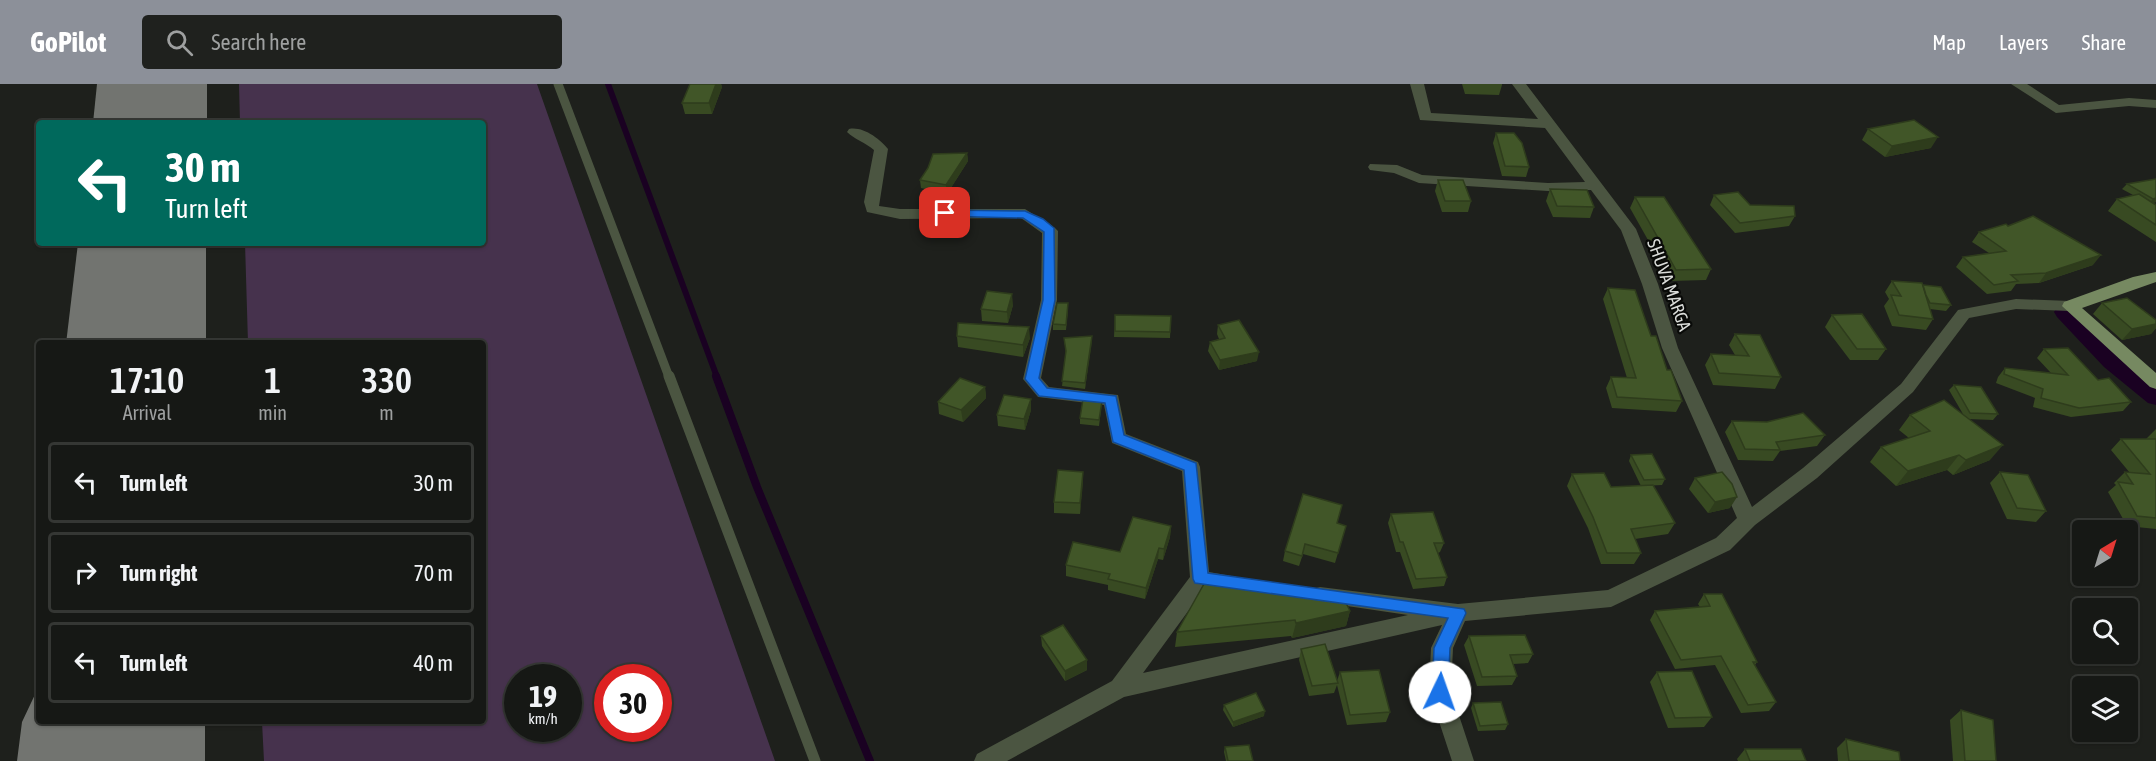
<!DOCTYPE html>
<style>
body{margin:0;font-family:"Asap Condensed",sans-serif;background:#1f211e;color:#f1f3f6;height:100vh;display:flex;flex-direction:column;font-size:22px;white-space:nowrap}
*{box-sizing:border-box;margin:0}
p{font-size:20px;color:#9ea0a0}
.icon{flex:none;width:33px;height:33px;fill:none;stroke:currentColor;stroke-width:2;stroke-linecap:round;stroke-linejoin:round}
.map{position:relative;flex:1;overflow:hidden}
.sheet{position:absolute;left:36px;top:256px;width:450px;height:384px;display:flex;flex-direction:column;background:#161815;border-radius:6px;box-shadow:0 2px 4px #0004,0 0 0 2px #353734}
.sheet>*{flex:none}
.hud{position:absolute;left:36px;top:36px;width:450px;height:126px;border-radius:6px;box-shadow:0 2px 4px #0004,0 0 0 2px #353734;background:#00695c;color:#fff;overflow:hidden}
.needle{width:39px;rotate:38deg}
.buttons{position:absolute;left:2072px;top:436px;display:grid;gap:12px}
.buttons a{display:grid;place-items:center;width:66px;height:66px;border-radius:6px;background:#161815;box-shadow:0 2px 4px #0004,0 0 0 2px #353734;font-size:30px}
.speed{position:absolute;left:504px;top:580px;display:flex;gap:12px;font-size:30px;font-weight:700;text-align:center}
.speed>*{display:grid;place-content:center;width:78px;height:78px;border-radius:50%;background:#161815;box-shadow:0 2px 4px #0004,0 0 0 2px #353734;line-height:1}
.speed small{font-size:15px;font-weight:400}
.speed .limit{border:9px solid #d22;background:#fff;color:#111}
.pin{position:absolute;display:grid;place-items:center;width:51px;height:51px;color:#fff;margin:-26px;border-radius:12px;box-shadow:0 3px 9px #0006}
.me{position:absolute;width:66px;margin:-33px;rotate:3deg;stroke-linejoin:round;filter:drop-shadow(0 0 4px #0008)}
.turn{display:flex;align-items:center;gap:21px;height:126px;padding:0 30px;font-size:27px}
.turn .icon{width:78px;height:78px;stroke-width:2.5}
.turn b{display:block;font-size:42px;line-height:51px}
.eta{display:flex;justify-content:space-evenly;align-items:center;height:102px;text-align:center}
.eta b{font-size:36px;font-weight:600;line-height:42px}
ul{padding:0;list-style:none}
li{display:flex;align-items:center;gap:18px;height:81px;margin:0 12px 9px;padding:0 18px;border:3px solid #353734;border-radius:6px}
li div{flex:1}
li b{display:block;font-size:22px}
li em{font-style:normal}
header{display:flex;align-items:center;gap:36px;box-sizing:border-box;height:84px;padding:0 30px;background:#8c9099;color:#fff}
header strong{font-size:28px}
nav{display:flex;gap:33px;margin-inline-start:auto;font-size:21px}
.search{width:420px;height:54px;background:#1f211e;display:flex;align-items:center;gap:15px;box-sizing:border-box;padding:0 21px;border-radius:6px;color:#9ea0a0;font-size:22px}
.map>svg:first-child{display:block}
.green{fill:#46324d;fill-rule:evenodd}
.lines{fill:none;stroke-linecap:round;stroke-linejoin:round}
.stream-far1{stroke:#1a0122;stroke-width:6}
.stream{stroke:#1a0122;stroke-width:8}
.canal{fill:#1a0122;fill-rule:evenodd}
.runway{fill:#727470;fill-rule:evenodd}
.lane-far1{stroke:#4b5541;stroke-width:9}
.lane{stroke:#4b5541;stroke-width:11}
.street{fill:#4b5541;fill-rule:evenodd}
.primary{fill:#768961;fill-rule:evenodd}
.wall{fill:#384a22}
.shaded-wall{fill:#2e3c1c}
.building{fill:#415628;stroke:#2e3c1c;stroke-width:1.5}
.route{fill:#1a73e8;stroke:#114b97;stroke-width:1.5}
.labels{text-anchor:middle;stroke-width:4.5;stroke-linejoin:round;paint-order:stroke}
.street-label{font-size:18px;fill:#dadcd9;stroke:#090a08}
</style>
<header>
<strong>GoPilot</strong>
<div class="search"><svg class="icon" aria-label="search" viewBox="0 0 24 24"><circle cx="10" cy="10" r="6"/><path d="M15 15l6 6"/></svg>Search here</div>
<nav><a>Map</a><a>Layers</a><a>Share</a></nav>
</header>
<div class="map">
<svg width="2156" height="677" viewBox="0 0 2156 677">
<rect width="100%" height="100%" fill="#1e201c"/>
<!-- green -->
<path class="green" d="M239,0H537L775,677H264L262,638H483V260L248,259L245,159H483V39H240ZM518,594H568V645H518ZM608,594H658V645H608Z"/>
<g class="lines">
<!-- stream-far1 -->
<polyline class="stream-far1" points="608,0 717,293"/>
<!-- stream -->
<polyline class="stream" points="716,292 757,403 870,677"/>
<!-- canal -->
<polygon class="canal" points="2064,221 2071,223 2120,273 2156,301 2156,321 2148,319 2104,283 2057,233 2054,228 2057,223"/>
<!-- runway -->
<g class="runway">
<polygon points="97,0 207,0 207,39 93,39"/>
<polygon points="78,159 206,159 206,260 66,260"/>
<polygon points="39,602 39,638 205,638 205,677 17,677 22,638"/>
</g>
<!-- lane-far1 -->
<polyline class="lane-far1" points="558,0 669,293"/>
<!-- lane -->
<polyline class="lane" points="669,292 815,677"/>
<!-- street -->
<g class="street">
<path d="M1410,0H1424L1431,29L1538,35L1512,0H1526L1636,145L1658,200L1678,264L1752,423L1803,384L1901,300L1958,226L2016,215L2070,217L2076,218L2078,222L2076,226L2070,227L2016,225L1969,234L1913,308L1817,394L1755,441L1730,466L1611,523L1465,537L1453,564L1451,607L1474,677H1452L1429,607L1431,564L1442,541L1124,613L1007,677H974L977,670L1112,597L1190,493L1182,387L1112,359L1104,321L1038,313L1023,295L1041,216L1042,149L1021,134L900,135L867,128L864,118L874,66C866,59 854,55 847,48L849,45C863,42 880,55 888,65L879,122L900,125H1025L1055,144L1058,147L1057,216L1041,294L1049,303L1118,311L1126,350L1198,378L1200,383L1209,488L1237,493L1240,499L1237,505L1230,507L1205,504L1143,589L1408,531L1313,517L1310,511L1313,505L1320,503L1458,520L1608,506L1716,454L1737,434L1662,264L1642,200L1621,146L1591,106L1548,107L1419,99L1394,89L1370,86L1368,83L1370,80L1397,81L1422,91L1548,99L1585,98L1545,44L1420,36Z"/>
<polygon points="2011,0 2027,0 2059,21 2129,14 2156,16 2156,24 2129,22 2056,29"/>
</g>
<!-- primary -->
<polygon class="primary" points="2156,188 2156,198 2082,224 2156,289 2156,305 2150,303 2062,222 2064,218 2133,193"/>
</g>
<!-- wall -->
<g class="wall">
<polygon points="690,0 721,0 722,3 712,30 685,30 682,19"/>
<polygon points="1462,0 1502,0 1502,1 1499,11 1465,10"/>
<polygon points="1868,45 1931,64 1885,73 1862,56"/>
<polygon points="1496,49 1529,83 1526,93 1502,92 1493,59"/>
<polygon points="967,69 968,77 947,110 921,104 920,96"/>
<polygon points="2156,95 2156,118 2153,119 2156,121 2156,158 2108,127 2117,115 2133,111 2122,105 2127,100"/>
<polygon points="1438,96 1471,117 1468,128 1442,128 1435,107"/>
<polygon points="1550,105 1594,123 1590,134 1553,133 1546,117"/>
<polygon points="1714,111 1750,121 1795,132 1789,142 1735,149 1710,121"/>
<polygon points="1635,113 1711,185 1706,196 1671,197 1630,124"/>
<polygon points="1979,148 2093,181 2039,199 2016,200 2011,207 1987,210 1956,183 1963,173 1989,169 1972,158"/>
<polygon points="1892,197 1923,201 1951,221 1946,227 1930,225 1933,235 1926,246 1892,242 1884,222 1889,215 1885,208"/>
<polygon points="1608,204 1651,252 1682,317 1676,328 1612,324 1606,304 1611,293 1627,294 1603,215"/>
<polygon points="2102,219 2156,236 2156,244 2151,250 2122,256 2093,230"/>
<polygon points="1013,221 1008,239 982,237 981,225"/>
<polygon points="1068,225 1066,246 1053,246 1053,240"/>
<polygon points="1115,231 1171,232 1170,254 1114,253"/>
<polygon points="1832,231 1886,265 1878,276 1850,276 1825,243"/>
<polygon points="1218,241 1257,277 1219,286 1208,267 1210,258 1219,255 1217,250"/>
<polygon points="1735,250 1781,293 1775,305 1713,301 1705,281 1711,270 1735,271 1729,261"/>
<polygon points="957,252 1030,254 1023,273 958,263"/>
<polygon points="1092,252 1085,305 1062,302 1066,270 1064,254"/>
<polygon points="2044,265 2098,296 2131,318 2123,327 2071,333 2033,323 2035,314 1996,299 1998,293 2005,284 2051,289 2037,274"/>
<polygon points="1954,301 1998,330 1993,336 1968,335 1990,376 1953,391 1947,386 1896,402 1870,378 1881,363 1909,354 1899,346 1910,331 1963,330 1949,306"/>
<polygon points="985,303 986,314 963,338 939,330 938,318"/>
<polygon points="1102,317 1099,342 1080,340 1080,334"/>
<polygon points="1031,326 1025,346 998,342 997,331"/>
<polygon points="1732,337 1825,351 1817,362 1780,367 1773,377 1738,376 1725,348"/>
<polygon points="2156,345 2156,445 2127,442 2108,408 2116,401 2114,399 2125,388 2130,389 2111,366 2121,355 2146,355"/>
<polygon points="1631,371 1665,395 1662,401 1641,402 1629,377"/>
<polygon points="1083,388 1080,430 1054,429 1054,418"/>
<polygon points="2000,388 2046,427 2036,438 2007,435 1990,399"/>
<polygon points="1572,390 1611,403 1675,439 1668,450 1635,455 1641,469 1634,480 1601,480 1588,444 1567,402"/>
<polygon points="1695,394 1730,424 1708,429 1689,405"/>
<polygon points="1391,430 1444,459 1440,468 1438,469 1447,493 1444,502 1413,505 1400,468 1396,468 1388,439"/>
<polygon points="1337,440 1346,442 1335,479 1303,470 1299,482 1283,477 1285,467"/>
<polygon points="1171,442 1170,453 1163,476 1158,475 1145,515 1108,506 1108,501 1066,492 1066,481 1120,468"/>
<polygon points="1704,510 1757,578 1755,581 1776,618 1769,627 1741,629 1715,581 1675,585 1650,536 1655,527 1700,523 1698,520"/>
<polygon points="1350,527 1346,542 1292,554 1291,552 1175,563 1177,548"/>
<polygon points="1041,552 1087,576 1087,586 1065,597 1042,562"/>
<polygon points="1469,552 1533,570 1528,579 1513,580 1517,592 1512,601 1477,602 1464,561"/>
<polygon points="1301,565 1337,597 1340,588 1390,628 1386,638 1347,641 1337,601 1334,609 1309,612 1299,576"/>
<polygon points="1657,588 1712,633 1704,643 1668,644 1650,598"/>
<polygon points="1473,619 1508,640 1505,646 1478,647 1471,624"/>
<polygon points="1224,621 1264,632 1233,643 1223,626"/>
<polygon points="1961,626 1996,677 1953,677 1950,636"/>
<polygon points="1846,655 1900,677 1838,677 1837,664"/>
<polygon points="1225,663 1253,677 1226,677 1224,668"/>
<polygon points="1745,665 1806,677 1738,677 1737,675"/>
</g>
<!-- shaded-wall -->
<g class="shaded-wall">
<polygon points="716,0 721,0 722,3 712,30 709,19"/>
<polygon points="1938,53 1931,64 1885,73 1892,62"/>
<polygon points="967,69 968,77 947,110 946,101"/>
<polygon points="2156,114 2156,118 2148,120 2153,115"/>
<polygon points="2101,171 2093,181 2039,199 2046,189"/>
<polygon points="1012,210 1013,221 1008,239 1007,228"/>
<polygon points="2156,240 2156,244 2151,250 2122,256 2132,245"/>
<polygon points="1029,243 1030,254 1023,273 1023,261"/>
<polygon points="1092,252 1092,258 1085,305 1085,299"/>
<polygon points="1259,268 1257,277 1219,286 1220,276"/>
<polygon points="985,303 986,314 963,338 961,326"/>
<polygon points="1031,315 1031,326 1025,346 1024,335"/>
<polygon points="2003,361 1990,376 1953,391 1966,376"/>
<polygon points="1959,371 1947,386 1896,402 1908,387"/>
<polygon points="1083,388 1083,399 1080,430 1080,419"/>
<polygon points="1737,413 1730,424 1708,429 1715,418"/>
<polygon points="1171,442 1170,453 1163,476 1164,465"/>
<polygon points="1159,464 1158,475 1145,515 1146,504"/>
<polygon points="1350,527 1346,542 1292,554 1296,539"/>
<polygon points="1087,576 1087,586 1065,597 1065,587"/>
<polygon points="1265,627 1264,632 1233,643 1233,638"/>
</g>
<!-- building -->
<g class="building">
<polygon points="690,0 716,0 709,19 682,19"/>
<polygon points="1914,36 1938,53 1892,62 1868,45"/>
<polygon points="1496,49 1514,49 1522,59 1529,83 1505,82"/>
<polygon points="967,69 946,101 920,96 928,84 933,70"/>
<polygon points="2156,95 2156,114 2153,115 2127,100"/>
<polygon points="1438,96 1463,96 1471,117 1445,117"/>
<polygon points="1550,105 1587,106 1594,123 1557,122"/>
<polygon points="1738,108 1750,121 1794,122 1795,132 1740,139 1714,111"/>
<polygon points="2139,110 2156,121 2156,141 2117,115"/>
<polygon points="1635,113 1664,113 1711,185 1676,186"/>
<polygon points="2033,132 2101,171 2046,189 2011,191 2018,197 1994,201 1963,173 2006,167 1979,148 2006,140 2008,142"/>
<polygon points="1892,197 1922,199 1933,235 1899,231 1891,211 1901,212"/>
<polygon points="1923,201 1941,203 1951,221 1930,219 1926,211"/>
<polygon points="1608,204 1635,206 1651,252 1656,252 1667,286 1671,286 1682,317 1617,313 1611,293 1636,294"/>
<polygon points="987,207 1012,210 1007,228 981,225"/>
<polygon points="2127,214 2156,236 2156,240 2132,245 2102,219"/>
<polygon points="1057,219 1068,219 1066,241 1053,240"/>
<polygon points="1862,230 1886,265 1857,265 1832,231"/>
<polygon points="1115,231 1171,232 1170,248 1115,247"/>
<polygon points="1239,236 1259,268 1220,276 1210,258 1225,254 1218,241"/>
<polygon points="958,239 1029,243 1023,261 957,252"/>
<polygon points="1735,250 1760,251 1781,293 1719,289 1711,270 1749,272"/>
<polygon points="1092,252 1085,299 1062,297 1066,267 1064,254"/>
<polygon points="2068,264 2098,296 2109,294 2131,318 2079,324 2041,314 2043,305 2004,290 2005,284 2068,291 2044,265"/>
<polygon points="960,294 985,303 961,326 938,318"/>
<polygon points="1954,301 1981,303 1998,330 1970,329"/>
<polygon points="1004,311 1031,315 1024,335 997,331"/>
<polygon points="1083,315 1102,317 1099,336 1080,334"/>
<polygon points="1944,316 2003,361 1966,376 1959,371 1908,387 1881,363 1930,347 1910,331"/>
<polygon points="1803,329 1825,351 1776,358 1780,366 1745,365 1732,337 1767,338"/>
<polygon points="2121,355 2156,355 2156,434 2137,432 2118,398 2133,400 2125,388 2150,390"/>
<polygon points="1652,370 1665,395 1644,396 1631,371"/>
<polygon points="1058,386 1083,388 1080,419 1054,418"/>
<polygon points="1722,388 1732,400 1737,413 1715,418 1695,394"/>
<polygon points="2000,388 2028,391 2046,427 2017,424"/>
<polygon points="1604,389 1611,403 1653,401 1675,439 1631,445 1641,469 1607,469 1593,433 1572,390"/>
<polygon points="1303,410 1342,421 1337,439 1346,442 1338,469 1305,460 1302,472 1285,467"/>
<polygon points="1433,428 1444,459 1434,459 1447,493 1416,495 1403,458 1400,458 1391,430"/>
<polygon points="1133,433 1171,442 1164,465 1159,464 1146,504 1108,495 1110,490 1066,481 1073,458 1120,468"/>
<polygon points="1209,491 1343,513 1350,527 1296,539 1295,536 1177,548"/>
<polygon points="1704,510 1722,510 1757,578 1753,578 1776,618 1748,621 1721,572 1681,576 1655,527 1710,522"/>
<polygon points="1063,541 1087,576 1065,587 1041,552"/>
<polygon points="1525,551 1533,570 1510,571 1517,592 1482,593 1469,552"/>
<polygon points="1325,560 1338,599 1312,602 1301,565"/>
<polygon points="1379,586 1390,628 1350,631 1340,588"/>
<polygon points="1692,587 1712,633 1675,634 1657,588"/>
<polygon points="1256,609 1265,627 1233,638 1224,621"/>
<polygon points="1501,618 1508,640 1480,642 1473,619"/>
<polygon points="1961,626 1993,636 1996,677 1965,677"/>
<polygon points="1846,655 1899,668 1900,677 1849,677"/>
<polygon points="1249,661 1253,677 1228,677 1225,663"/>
<polygon points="1745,665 1801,665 1806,677 1750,677"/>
</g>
<!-- route -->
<polygon class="route" points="945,126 1025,127 1043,135 1054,144 1055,216 1039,294 1047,304 1116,312 1124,351 1196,379 1208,489 1464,525 1466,529 1450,564 1448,608 1446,613 1440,615 1434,613 1432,608 1434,564 1448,534 1195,499 1193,495 1184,386 1113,358 1105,319 1039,312 1025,295 1043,216 1044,148 1023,134 941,132 941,127"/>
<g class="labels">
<!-- street labels -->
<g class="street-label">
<text transform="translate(1669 201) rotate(70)" y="6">SHUVA MARGA</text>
</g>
</g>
</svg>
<div class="buttons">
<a><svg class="needle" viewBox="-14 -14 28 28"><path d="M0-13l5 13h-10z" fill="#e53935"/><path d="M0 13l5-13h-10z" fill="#9ea0a0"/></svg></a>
<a><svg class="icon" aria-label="search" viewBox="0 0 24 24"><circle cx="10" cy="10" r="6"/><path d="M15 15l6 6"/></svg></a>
<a><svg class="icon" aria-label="layers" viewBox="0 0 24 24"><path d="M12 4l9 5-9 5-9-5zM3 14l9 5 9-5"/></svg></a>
</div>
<div class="speed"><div>19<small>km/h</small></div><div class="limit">30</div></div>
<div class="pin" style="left:945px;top:129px;background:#d93025"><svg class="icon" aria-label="arrive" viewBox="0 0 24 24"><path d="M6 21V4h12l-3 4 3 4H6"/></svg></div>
<svg class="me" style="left:1440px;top:608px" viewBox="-20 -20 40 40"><circle r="19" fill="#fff"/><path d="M0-13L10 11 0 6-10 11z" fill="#1a73e8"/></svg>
<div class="hud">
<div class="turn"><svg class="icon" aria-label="left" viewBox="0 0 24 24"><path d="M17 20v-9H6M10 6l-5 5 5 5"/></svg><div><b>30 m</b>Turn left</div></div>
</div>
<section class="sheet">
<div class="eta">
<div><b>17:10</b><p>Arrival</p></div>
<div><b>1</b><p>min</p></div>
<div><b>330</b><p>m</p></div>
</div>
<ul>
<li><svg class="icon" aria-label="left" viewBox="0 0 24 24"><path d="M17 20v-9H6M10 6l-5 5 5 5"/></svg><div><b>Turn left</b></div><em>30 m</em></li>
<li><svg class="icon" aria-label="right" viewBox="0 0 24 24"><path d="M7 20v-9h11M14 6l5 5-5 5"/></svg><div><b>Turn right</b></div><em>70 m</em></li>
<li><svg class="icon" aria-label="left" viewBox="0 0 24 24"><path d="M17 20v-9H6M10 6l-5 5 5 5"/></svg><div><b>Turn left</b></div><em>40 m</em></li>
</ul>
</section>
</div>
